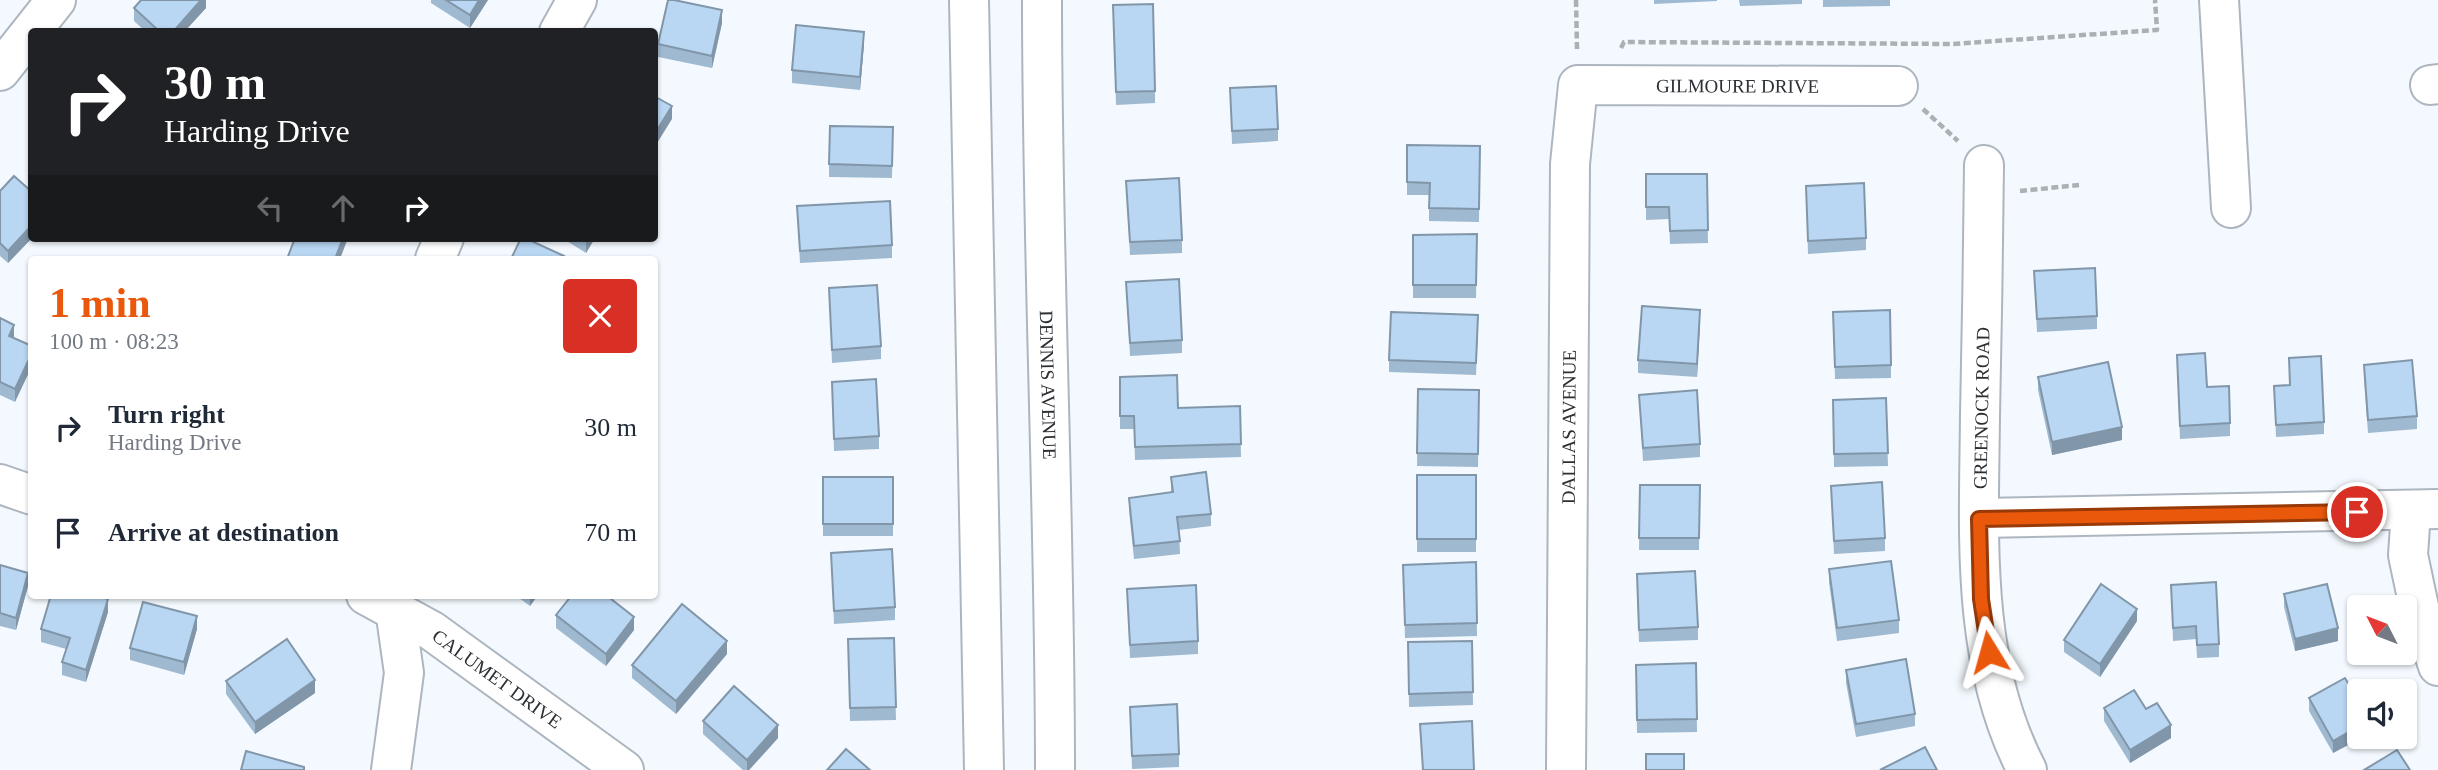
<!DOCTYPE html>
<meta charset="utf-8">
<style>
body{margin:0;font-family:Georgia,serif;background:#f2f2f3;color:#1f2937;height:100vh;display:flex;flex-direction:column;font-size:26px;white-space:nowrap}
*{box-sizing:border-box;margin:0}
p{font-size:23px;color:#747a83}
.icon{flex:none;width:38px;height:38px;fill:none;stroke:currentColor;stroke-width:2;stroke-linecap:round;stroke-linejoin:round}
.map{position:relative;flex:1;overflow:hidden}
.drawer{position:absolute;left:28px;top:256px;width:630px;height:343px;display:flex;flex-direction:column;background:#fff;border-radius:7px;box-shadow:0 2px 5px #0004}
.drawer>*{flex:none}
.top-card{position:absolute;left:28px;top:28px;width:630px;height:214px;border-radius:7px;box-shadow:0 2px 5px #0004;background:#202124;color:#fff;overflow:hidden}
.needle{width:46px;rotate:312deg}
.tools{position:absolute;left:2347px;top:595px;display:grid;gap:14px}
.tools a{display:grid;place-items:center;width:70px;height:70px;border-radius:7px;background:#fff;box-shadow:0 2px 5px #0004;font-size:35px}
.pin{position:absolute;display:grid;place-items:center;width:60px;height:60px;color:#fff;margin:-30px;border:4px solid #fff;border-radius:50%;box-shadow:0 2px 7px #0007}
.me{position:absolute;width:77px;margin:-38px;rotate:352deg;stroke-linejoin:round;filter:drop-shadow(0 0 5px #0008)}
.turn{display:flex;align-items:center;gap:24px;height:147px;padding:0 21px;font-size:32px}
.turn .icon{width:91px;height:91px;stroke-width:2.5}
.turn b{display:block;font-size:49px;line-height:60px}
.lanes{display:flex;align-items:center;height:66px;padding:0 21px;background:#0003;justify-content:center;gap:35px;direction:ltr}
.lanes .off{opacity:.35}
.round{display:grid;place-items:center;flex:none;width:74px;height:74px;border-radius:7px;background:#f2f2f3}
.overview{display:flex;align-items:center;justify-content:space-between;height:119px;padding:0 21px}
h1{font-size:42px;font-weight:600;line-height:52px;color:#ea580c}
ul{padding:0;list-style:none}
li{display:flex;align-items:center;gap:21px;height:105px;padding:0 21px}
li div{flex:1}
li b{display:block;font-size:26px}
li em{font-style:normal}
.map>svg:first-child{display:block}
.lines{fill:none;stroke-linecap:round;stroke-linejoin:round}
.minor-casing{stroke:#adb6bf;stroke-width:42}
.path{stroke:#abb0b5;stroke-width:4.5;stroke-dasharray:7 3.5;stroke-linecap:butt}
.minor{stroke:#fff;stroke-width:38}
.wall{fill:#9fb9d0}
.shaded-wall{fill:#8296a9}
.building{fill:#b9d7f2;stroke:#8296a9;stroke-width:2}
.route-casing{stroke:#983908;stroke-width:18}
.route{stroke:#ea580c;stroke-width:12}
.labels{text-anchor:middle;stroke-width:5;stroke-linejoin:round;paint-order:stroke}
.street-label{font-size:19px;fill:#2c2f33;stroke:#fff}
</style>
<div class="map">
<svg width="2438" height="770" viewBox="0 0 2438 770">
<rect width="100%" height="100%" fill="#f3f9fe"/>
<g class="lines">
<!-- minor casing -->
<g class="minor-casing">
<g id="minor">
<polyline points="969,0 984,770"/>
<path id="s1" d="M1042,0C1042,257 1055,513 1055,770"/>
<polyline points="2219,0 2231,208"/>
<polyline points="559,32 577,0"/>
<polyline points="0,71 56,0"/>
<polyline points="2430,85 2438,84"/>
<path d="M1984,165C1983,248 1982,332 1980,415C1979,535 1970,661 2027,770"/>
<polyline points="435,259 444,238"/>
<polyline points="0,484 32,495"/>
<polyline points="2411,511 2408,555 2419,607 2438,666"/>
<polyline points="1979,518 2438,509"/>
<path id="s2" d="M366,595L432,631L624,770"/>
<polyline points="391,770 404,673 393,595"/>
<path id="s3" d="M1566,770L1570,164L1578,85L1898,86"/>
</g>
</g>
<!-- path -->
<g class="path">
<polyline points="1576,0 1577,49"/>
<polyline points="1621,48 1624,42 1952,44 2157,30 2155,0"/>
<polyline points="1923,109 1958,141"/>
<polyline points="2020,191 2079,185"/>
</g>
<!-- minor -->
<use href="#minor" class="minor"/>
</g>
<!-- wall -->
<g class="wall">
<polygon points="206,0 206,8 184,32 146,32 134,21 134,8"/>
<polygon points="431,0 488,0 470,28 431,3"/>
<polygon points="1654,0 1717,0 1717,1 1654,4"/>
<polygon points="1739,0 1802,0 1802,4 1740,6"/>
<polygon points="1823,0 1890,0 1890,6 1823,7"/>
<polygon points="1113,5 1155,91 1155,103 1116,105"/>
<polygon points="722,23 712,68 658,57 658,44"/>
<polygon points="864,44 860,90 792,83 792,70"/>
<polygon points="1230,88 1278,129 1278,141 1232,144"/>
<polygon points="893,127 892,178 829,177 829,164"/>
<polygon points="1407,145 1480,146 1479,222 1429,221 1429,195 1407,195"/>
<polygon points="32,147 32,164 29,162 29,149"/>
<polygon points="1646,174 1707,174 1708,243 1670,244 1669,219 1646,220"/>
<polygon points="1126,181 1182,240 1182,253 1130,255"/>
<polygon points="1806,186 1866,238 1866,250 1808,254"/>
<polygon points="0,191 32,192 32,238 8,263 0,256"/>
<polygon points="797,206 892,245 892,258 800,263"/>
<polygon points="1477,234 1476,298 1413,298 1413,235"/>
<polygon points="562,238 595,238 586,253"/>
<polygon points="2034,271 2097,316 2097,329 2037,332"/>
<polygon points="1126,282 1182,340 1182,353 1130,356"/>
<polygon points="829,288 881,346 881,359 832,363"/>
<polygon points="1833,312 1891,365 1891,378 1835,379"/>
<polygon points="0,318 14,338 32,346 15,402 0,395"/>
<polygon points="1700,322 1697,377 1638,373 1638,360"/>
<polygon points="1478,327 1476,375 1389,372 1389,360"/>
<polygon points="2177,355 2207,387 2230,423 2230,436 2180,439"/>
<polygon points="2289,358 2324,422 2324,434 2276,437 2274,386 2290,385"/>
<polygon points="2364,365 2417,416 2417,429 2368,433 2364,378"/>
<polygon points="1120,377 1178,408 1240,406 1241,457 1135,460 1134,429 1120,429"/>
<polygon points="2038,377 2122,440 2052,455 2038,390"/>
<polygon points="832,382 879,436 879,449 834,451"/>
<polygon points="1418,389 1479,390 1478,467 1417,466"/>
<polygon points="1639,395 1700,444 1700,457 1643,461"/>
<polygon points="1886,398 1888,466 1834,467 1833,400"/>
<rect x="1417" y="475" width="59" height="77"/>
<rect x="823" y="477" width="70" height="59"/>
<polygon points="1171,477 1211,514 1211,526 1179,530 1180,554 1134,559 1129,510 1129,498 1171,492"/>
<polygon points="1640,485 1700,485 1699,550 1639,550"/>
<polygon points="1831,486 1885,538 1885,551 1834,554"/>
<polygon points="831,553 895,607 895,620 834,624"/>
<polygon points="1476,562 1477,636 1405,638 1403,565"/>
<polygon points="0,565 28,586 16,630 0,626"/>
<polygon points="1829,569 1899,620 1899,633 1837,641 1829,582"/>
<polygon points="2171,585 2219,644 2219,657 2197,658 2196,639 2173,641"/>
<polygon points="1637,587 1698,627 1698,640 1639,642"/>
<polygon points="1127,589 1198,641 1198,654 1130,658"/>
<polygon points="2284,594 2338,641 2295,651 2284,607"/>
<polygon points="515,595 538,595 530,606"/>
<polygon points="108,612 86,682 62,675 62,662 66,649 41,642 41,629"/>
<polygon points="556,615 634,630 606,666 556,628"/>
<polygon points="2137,621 2100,677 2064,652 2064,640"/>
<polygon points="197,629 184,675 130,660 130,648"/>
<polygon points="894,638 896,720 850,721 848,639"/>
<polygon points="1472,641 1473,705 1409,707 1408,642"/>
<polygon points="727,654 676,714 632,678 632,665"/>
<polygon points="1696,663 1697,732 1637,733 1636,665"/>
<polygon points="1846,670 1915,714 1915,726 1856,737 1846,683"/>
<polygon points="226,681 315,693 255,734 226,694"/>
<polygon points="2309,698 2359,737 2363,737 2333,753 2309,711"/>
<polygon points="1130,707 1179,754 1179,767 1132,769"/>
<polygon points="2104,708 2146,709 2171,738 2130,763 2104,721"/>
<polygon points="703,721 778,738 749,770 743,770 703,734"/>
</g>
<!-- shaded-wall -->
<g class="shaded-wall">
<polygon points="201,0 206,0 206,8 184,32 173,32"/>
<polygon points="479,0 488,0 470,28 470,15"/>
<polygon points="722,10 722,23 712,68 712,56"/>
<polygon points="864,32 864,44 860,90 860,77"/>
<polygon points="672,106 672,119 654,148 654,135"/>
<polygon points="32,225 32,238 8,263 8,251"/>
<polygon points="343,238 348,238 340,259 335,259"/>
<polygon points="587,238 595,238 586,253 586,240"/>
<polygon points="1700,310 1700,322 1697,377 1697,364"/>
<polygon points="14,325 14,337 9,348 9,336"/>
<polygon points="32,353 32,366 15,402 15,389"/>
<polygon points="2122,427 2122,440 2052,455 2052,442"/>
<polygon points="28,573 28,586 16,630 16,618"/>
<polygon points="530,595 538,595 530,606"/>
<polygon points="108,599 108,612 86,682 86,670"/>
<polygon points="2137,609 2137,621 2100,677 2100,664"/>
<polygon points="197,616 197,629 184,675 184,662"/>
<polygon points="634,617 634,630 606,666 606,654"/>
<polygon points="2338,628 2338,641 2295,651 2295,639"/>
<polygon points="727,641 727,654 676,714 676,701"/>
<polygon points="315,680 315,693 255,734 255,722"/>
<polygon points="778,725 778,738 749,770 747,770 747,760"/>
<polygon points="2171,725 2171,738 2130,763 2130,750"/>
<polygon points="2359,726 2359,737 2363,737 2333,753 2333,741"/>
</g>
<!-- building -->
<g class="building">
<polygon points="141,0 201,0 173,32 160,32 134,8"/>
<polygon points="446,0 479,0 470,15"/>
<polygon points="668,0 674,0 722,10 712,56 658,44"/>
<polygon points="1153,4 1155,91 1116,92 1113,5"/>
<polygon points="796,25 864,32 860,77 792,70"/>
<polygon points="1276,86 1278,129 1232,131 1230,88"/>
<polygon points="654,96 672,106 654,135"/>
<polygon points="830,126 893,127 892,166 829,164"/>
<polygon points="1407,145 1480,146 1479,209 1429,208 1430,183 1407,182"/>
<polygon points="1646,174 1707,174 1708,230 1670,231 1669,207 1646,207"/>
<polygon points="14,176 32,192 32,225 8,251 0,243 0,191"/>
<polygon points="1179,178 1182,240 1130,242 1126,181"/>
<polygon points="1864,183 1866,238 1808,241 1806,186"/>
<polygon points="890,201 892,245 800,251 797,206"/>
<polygon points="1477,234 1476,285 1413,285 1413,235"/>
<polygon points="295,238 343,238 335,259 287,259"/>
<polygon points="521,238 525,238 564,256 562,259 511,259"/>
<polygon points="2095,268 2097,316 2037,319 2034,271"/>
<polygon points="1179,279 1182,340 1130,343 1126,282"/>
<polygon points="877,285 881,346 832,350 829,288"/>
<polygon points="1642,306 1700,310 1697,364 1638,360"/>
<polygon points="1890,310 1891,365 1835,367 1833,312"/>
<polygon points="1391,312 1478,315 1476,363 1389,360"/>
<polygon points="0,318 14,325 9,336 32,346 32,353 15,389 0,382"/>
<polygon points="2205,353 2207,387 2229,386 2230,423 2180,426 2177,355"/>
<polygon points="2321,356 2324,422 2276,425 2274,386 2290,385 2289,358"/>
<polygon points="2412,360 2417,416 2368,420 2364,365"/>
<polygon points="2108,362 2122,427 2052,442 2038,377"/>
<polygon points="1177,375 1178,408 1240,406 1241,444 1135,447 1134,416 1120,416 1120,377"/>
<polygon points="876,379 879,436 834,439 832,382"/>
<polygon points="1418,389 1479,390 1478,454 1417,453"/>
<polygon points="1697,390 1700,444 1643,448 1639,395"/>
<polygon points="1886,398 1888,453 1834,454 1833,400"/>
<polygon points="1206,472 1211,514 1177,517 1180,541 1134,546 1129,498 1173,492 1171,477"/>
<rect x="1417" y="475" width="59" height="64"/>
<rect x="823" y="477" width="70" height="47"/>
<polygon points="1882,482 1885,538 1834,541 1831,486"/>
<polygon points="1640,485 1700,485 1699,538 1639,538"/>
<polygon points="892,549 895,607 834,611 831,553"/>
<polygon points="1891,561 1899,620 1837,628 1829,569"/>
<polygon points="1476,562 1477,623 1405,625 1403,565"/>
<polygon points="0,565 28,573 16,618 0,613"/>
<polygon points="1695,571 1698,627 1639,630 1637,574"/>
<polygon points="2216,582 2219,644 2197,645 2196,626 2173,628 2171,585"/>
<polygon points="2101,584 2137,609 2100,664 2064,640"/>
<polygon points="2327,584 2338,628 2295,639 2284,594"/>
<polygon points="1196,585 1198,641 1130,645 1127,589"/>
<polygon points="51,595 94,595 108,599 86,670 62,662 70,638 41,629"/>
<polygon points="572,595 606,595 634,617 606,654 556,615"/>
<polygon points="143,602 197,616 184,662 130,648"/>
<polygon points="682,604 727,641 676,701 632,665"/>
<polygon points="894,638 896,707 850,708 848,639"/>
<polygon points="287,639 315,680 255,722 226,681"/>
<polygon points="1472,641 1473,692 1409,694 1408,642"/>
<polygon points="1906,659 1915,714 1856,724 1846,670"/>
<polygon points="1696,663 1697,719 1637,720 1636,665"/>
<polygon points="2345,678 2359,702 2359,726 2333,741 2309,698"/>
<polygon points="734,686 778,725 747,760 703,721"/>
<polygon points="2134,690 2146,709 2157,703 2171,725 2130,750 2104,708"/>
<polygon points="1177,704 1179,754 1132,756 1130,707"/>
<polygon points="1472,721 1474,770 1423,770 1420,724"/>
<polygon points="1925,747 1937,770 1880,770"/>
<polygon points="846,749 870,770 827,770"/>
<polygon points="2397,750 2410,770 2364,770"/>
<polygon points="246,751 304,767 304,770 241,770"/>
<rect x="1646" y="754" width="38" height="16"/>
</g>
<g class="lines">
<!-- route casing -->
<g class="route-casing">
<polyline id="route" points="1989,652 1981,599 1979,519 2357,512"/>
</g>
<!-- route -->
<use href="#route" class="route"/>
</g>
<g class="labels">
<!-- street labels -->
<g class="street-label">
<text dy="7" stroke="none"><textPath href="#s3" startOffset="845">GILMOURE DRIVE</textPath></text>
<text dy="7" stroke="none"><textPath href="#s1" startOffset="385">DENNIS AVENUE</textPath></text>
<text transform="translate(1981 408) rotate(-89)" y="7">GREENOCK ROAD</text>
<text dy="7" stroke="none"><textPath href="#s3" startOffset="343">DALLAS AVENUE</textPath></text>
<text dy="7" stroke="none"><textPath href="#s2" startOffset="156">CALUMET DRIVE</textPath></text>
</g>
</g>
</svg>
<div class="tools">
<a><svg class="needle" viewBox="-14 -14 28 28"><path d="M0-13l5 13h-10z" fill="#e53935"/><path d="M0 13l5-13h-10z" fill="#747a83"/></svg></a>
<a><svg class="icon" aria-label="sound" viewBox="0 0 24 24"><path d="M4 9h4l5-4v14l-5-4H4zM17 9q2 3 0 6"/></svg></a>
</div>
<div class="pin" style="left:2357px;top:512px;background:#d93025"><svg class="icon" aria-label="arrive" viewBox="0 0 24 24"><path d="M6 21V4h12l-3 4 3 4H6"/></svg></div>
<svg class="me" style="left:1989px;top:652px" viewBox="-20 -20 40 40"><path d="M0-17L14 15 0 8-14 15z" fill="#ea580c" stroke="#fff" stroke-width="4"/></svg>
<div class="top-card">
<div class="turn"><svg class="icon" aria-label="right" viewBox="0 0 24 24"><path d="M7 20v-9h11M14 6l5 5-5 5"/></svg><div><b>30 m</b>Harding Drive</div></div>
<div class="lanes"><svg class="icon off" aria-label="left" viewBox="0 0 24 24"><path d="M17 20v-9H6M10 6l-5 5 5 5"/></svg><svg class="icon off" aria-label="ahead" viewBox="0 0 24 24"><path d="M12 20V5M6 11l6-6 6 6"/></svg><svg class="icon" aria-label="right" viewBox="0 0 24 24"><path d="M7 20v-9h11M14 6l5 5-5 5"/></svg></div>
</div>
<section class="drawer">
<div class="overview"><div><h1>1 min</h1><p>100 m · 08:23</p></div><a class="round" style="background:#d93025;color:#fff"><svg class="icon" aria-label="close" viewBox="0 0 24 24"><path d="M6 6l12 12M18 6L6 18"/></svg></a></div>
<ul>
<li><svg class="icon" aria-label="right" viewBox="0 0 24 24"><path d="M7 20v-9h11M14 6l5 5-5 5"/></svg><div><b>Turn right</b><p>Harding Drive</p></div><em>30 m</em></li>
<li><svg class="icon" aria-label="arrive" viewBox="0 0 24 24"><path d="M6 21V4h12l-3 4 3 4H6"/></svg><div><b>Arrive at destination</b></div><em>70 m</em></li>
</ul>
</section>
</div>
